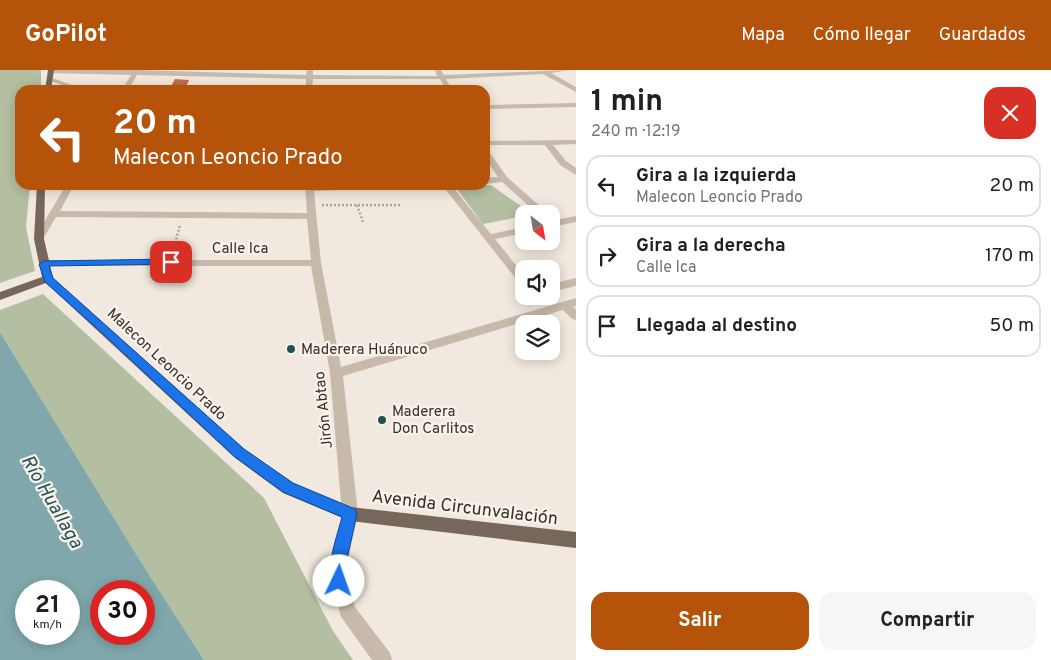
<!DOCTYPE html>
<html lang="es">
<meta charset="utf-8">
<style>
body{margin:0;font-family:Overpass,sans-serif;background:#f6f6f6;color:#202124;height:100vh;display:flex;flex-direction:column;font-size:19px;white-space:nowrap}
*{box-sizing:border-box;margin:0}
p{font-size:16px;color:#757577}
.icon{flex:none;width:28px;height:28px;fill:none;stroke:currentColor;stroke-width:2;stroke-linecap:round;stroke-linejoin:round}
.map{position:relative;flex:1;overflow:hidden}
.side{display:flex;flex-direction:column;background:#fff;width:475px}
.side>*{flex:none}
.top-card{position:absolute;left:15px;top:15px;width:475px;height:105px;border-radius:15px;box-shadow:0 2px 12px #0003;background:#b45309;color:#fff;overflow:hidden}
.needle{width:32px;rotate:149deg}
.controls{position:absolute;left:515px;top:135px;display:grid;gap:10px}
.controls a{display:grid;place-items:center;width:45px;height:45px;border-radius:10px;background:#fff;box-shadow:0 2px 12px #0003;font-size:25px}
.speed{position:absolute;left:15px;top:510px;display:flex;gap:10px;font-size:25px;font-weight:700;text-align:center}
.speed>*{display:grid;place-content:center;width:65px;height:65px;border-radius:50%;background:#fff;box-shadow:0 2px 12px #0003;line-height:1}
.speed small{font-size:12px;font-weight:400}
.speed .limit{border:8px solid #d22;background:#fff;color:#111}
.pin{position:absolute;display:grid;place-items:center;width:42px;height:42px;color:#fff;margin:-21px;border-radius:10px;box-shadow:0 2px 8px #0006}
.me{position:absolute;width:55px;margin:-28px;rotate:3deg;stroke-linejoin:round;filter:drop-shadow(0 0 4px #0008)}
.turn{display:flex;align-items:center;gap:18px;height:105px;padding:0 15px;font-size:22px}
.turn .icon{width:65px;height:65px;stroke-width:2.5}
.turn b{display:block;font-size:35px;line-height:42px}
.round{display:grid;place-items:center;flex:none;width:52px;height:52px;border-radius:15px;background:#f6f6f6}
.summary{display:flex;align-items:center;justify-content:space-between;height:85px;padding:0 15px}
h1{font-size:30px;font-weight:700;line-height:38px}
.primary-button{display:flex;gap:10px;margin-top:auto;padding:10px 15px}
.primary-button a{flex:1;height:58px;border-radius:15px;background:#b45309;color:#fff;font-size:20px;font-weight:700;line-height:58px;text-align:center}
.primary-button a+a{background:#f6f6f6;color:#202124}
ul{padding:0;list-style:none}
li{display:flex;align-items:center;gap:15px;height:62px;margin:0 10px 8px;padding:0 5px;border:2px solid #e0e0e0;border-radius:15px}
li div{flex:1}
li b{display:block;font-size:19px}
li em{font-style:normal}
header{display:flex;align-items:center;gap:30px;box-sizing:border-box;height:70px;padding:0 25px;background:#b45309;color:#fff}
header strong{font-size:24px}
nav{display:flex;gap:28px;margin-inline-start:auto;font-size:18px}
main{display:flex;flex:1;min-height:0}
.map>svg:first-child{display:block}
.green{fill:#b3bfa0}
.water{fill:#80a8ac;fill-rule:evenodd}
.building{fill:#bc6f51}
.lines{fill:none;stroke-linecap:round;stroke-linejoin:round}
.path{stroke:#b4a496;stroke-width:2.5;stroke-dasharray:2 2;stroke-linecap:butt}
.minor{fill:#c8baab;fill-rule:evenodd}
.major{fill:#77665c;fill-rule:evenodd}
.route{fill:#1a73e8;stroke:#114b97}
.poi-dot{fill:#235055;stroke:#f9f3eb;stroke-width:2}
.labels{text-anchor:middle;stroke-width:4.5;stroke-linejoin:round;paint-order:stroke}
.street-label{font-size:15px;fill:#372e2a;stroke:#f9f3eb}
.poi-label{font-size:15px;fill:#372e2a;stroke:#f9f3eb;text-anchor:start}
.near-street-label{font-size:18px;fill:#372e2a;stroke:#f9f3eb}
.near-water-label{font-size:19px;font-style:italic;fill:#235055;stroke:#f9f3eb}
</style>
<header>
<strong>GoPilot</strong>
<nav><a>Mapa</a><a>Cómo llegar</a><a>Guardados</a></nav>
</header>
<main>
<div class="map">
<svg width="576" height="590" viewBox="0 0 576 590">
<rect width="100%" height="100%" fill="#f1e9df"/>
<!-- green -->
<g class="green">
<polygon points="0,0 41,0 41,20 20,20 20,115 30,115 26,157 35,201 0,213"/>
<polygon points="454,115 491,115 532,144 524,144 524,146 483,154"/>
<polygon points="43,224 264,428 333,561 353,590 204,590 141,492 0,262 0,240"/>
</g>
<!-- water -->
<path class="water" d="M0,262L141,492L204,590H0ZM26,521H69V564H26ZM101,521H144V564H101Z"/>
<!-- building -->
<polygon class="building" points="175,9 189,10 185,19 170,18"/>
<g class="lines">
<!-- path -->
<g class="path">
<polyline points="322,135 400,135"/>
<polyline points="357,135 363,152"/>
<polyline points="173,181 180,155"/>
</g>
<!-- minor -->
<g class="minor">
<polygon points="51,0 140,0 306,5 307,0 313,0 313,5 437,6 435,0 441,0 444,5 569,0 551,3 576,17 576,22 543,4 446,9 452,20 446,20 440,9 313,9 312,20 306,20 306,9 137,5 128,20 122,20 131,5 49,3 49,1"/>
<polygon points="48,8 52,8 83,19 76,20 48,10"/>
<polygon points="576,33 576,37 485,39 485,35"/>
<polygon points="576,70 576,74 553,75 566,91 576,98 576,105 560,95 545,75 485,75 485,71"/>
<polygon points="485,80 488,80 507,107 549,144 538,144 502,112 485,114 485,108 498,107 485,88"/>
<polygon points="66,115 74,115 60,141 307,143 305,115 399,115 395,118 314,121 321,193 341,297 576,228 576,236 573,237 576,239 576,250 572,249 563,240 343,306 358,444 348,489 347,511 355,537 390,583 392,590 372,590 341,547 331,511 332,489 342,444 330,303 311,196 44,196 39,193 44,190 311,190 307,149 56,147 42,171 36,171 34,169"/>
<polygon points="442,115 451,115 491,164 524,157 524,163 495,169 524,205 524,215 520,214"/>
<polygon points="576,146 576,152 551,157 551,151"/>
<polygon points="576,208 576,216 551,222 551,214"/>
</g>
<!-- major -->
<g class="major">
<polygon points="48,0 54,0 51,20 45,20"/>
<polygon points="37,115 45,115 44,169 53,208 244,379 293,413 350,437 576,462 576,478 350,451 283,423 234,387 46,213 0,230 0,222 42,207 34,169"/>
</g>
</g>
<!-- route -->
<path class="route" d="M171,189L174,190V194L49,196L53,208L244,379L293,413L355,439L357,444L347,489V511L344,517L339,519L333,517C325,496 337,467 342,447L283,422L235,387L100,261L45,212L39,194L44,191Z"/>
<!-- markers -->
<g class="poi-dot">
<circle cx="291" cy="279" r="5"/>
<circle cx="382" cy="350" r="5"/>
</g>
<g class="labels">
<!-- street labels -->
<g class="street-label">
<text x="240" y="183">Calle Ica</text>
<text transform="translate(167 294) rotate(43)" y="5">Malecon Leoncio Prado</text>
<text transform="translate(323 340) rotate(-96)" y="5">Jirón Abtao</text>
</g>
<!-- poi labels -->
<g class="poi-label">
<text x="301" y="284">Maderera Huánuco</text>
<text x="392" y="346">Maderera<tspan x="392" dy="17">Don Carlitos</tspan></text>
</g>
<!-- near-street labels -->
<g class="near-street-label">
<text transform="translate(465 437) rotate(7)" y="6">Avenida Circunvalación</text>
</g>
<!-- near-water labels -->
<g class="near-water-label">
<text transform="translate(53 431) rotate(60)" y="7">Río Huallaga</text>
</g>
</g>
</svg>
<div class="controls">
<a><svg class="needle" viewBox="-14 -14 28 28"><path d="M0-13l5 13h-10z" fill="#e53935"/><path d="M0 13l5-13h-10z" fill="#757577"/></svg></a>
<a><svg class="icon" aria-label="sound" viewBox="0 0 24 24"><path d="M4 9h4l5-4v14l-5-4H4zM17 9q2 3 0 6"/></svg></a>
<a><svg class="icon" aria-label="layers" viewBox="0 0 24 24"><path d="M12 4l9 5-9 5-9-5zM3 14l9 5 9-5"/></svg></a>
</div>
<div class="speed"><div>21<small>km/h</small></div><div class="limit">30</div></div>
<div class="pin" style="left:171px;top:192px;background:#d93025"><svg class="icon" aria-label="arrive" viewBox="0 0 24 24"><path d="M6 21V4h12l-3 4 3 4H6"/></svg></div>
<svg class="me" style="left:339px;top:511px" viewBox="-20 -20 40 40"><circle r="19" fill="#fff"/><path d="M0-13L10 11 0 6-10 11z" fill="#1a73e8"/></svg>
<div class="top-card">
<div class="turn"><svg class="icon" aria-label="left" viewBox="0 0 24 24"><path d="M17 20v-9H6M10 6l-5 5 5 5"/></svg><div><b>20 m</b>Malecon Leoncio Prado</div></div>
</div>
</div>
<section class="side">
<div class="summary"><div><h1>1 min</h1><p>240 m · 12:19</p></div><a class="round" style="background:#d93025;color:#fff"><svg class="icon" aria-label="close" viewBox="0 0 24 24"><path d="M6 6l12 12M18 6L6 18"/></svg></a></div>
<ul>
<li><svg class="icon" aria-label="left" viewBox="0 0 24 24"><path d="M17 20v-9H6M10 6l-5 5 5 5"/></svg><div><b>Gira a la izquierda</b><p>Malecon Leoncio Prado</p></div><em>20 m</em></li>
<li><svg class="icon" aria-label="right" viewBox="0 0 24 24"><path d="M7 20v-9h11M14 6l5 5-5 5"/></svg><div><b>Gira a la derecha</b><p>Calle Ica</p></div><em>170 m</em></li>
<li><svg class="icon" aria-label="arrive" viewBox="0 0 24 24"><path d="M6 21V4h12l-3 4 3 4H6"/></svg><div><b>Llegada al destino</b></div><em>50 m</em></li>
</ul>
<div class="primary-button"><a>Salir</a><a>Compartir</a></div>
</section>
</main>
